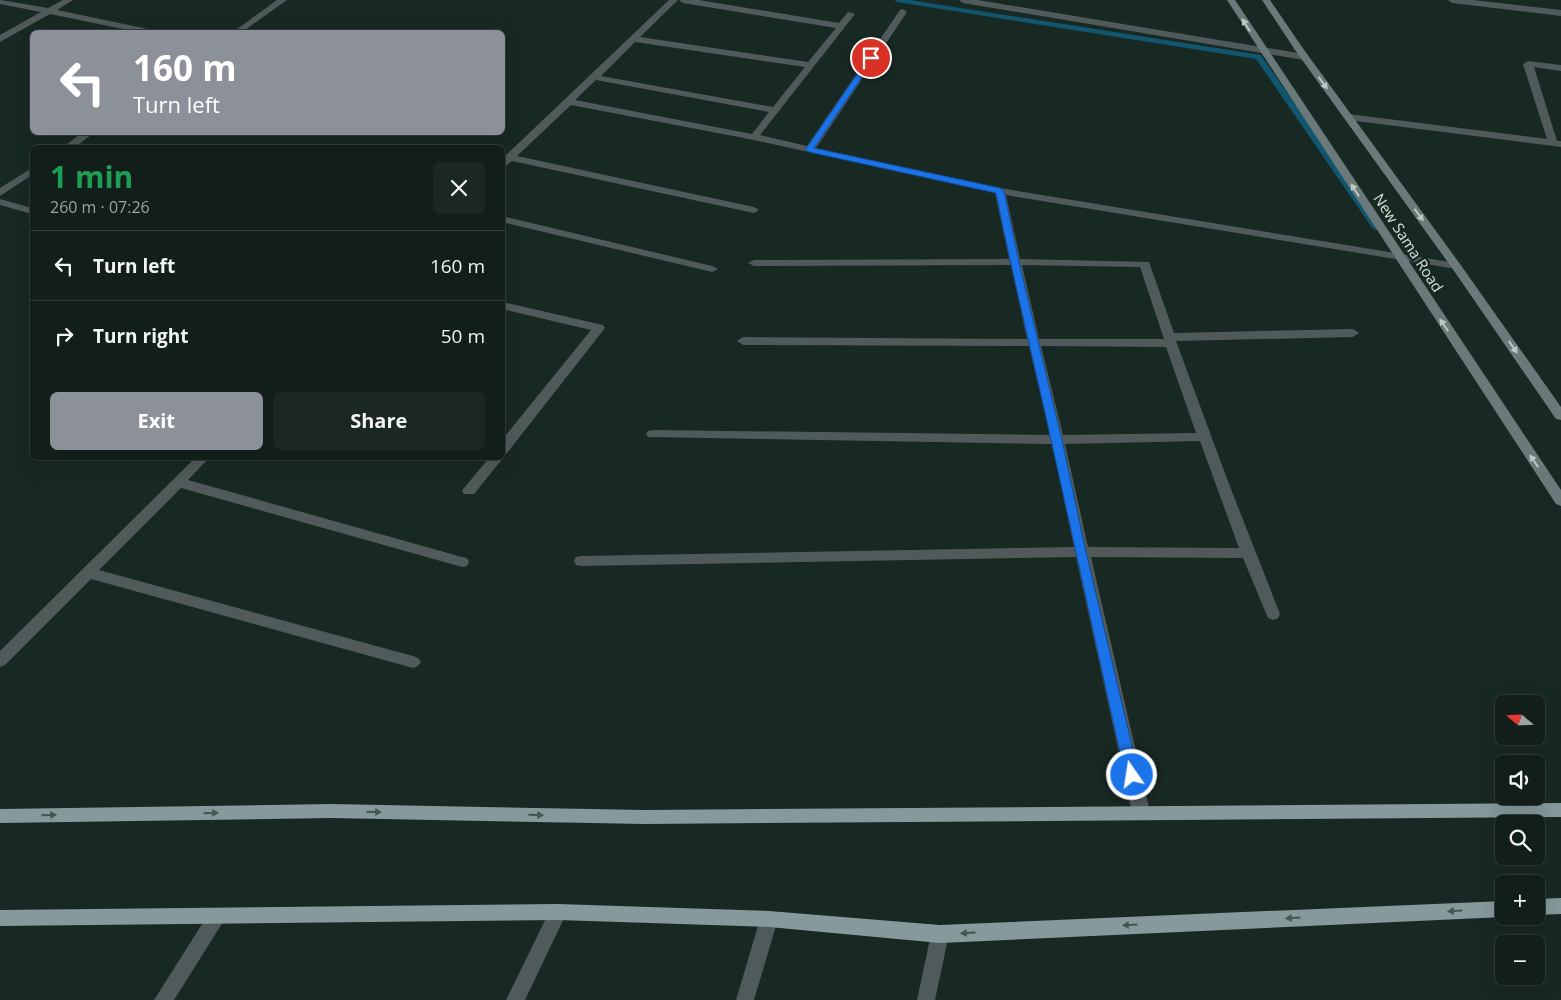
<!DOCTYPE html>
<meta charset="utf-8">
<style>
body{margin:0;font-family:"Open Sans",sans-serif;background:#1b2723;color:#f1f3f6;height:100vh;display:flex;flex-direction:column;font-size:19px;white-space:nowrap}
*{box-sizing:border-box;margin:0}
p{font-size:16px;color:#9ca2a2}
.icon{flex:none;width:28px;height:28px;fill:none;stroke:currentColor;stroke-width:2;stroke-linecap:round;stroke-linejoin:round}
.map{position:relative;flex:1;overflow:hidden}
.side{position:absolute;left:30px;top:145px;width:475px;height:315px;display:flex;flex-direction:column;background:#121e1a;border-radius:8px;box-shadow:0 5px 20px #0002,0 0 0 1px #313c39}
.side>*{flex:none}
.top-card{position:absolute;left:30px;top:30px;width:475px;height:105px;border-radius:8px;box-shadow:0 5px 20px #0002,0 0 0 1px #313c39;background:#8c9099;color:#fff;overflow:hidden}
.needle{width:32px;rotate:289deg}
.buttons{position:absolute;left:1495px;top:695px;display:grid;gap:10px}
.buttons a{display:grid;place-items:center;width:50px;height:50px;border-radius:8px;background:#121e1a;box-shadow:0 5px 20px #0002,0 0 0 1px #313c39;font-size:25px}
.pin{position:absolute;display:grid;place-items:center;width:42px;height:42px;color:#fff;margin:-21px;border:2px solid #fff;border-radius:50%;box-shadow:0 1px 5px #0007}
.me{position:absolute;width:55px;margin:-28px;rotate:347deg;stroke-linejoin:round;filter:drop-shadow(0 0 4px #0008)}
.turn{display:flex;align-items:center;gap:18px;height:105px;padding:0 20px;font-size:22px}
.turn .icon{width:65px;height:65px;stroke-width:2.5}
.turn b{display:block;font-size:35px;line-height:42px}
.round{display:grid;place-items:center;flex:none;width:52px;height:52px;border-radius:8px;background:#1b2723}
.headline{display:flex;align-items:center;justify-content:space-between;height:85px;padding:0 20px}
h1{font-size:30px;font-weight:700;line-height:38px;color:#1e9e55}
.button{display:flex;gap:10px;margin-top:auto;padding:10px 20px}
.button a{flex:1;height:58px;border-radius:8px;background:#8c9099;color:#fff;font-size:20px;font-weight:700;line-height:58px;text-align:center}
.button a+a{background:#1b2723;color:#f1f3f6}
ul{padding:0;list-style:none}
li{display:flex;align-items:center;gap:15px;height:70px;padding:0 20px;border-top:1px solid #313c39}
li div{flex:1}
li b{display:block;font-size:19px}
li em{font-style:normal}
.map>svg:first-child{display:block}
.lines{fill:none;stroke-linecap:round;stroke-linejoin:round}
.stream{fill:#11556e;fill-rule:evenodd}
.minor{fill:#515a5b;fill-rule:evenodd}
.tertiary{fill:#515a5b;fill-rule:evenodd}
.secondary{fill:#6a7979;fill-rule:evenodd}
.trunk{fill:#869a9b;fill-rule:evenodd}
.oneway{fill:#bcc8c4}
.oneway2{fill:#445652}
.route{fill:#1a73e8;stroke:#114b97}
.labels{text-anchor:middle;stroke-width:5;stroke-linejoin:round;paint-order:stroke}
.street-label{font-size:15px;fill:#d7e2dd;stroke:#182822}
</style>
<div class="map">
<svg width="1561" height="1000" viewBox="0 0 1561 1000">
<rect width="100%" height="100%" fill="#182822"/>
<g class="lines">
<!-- stream -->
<polygon class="stream" points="894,0 910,0 1261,55 1380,227 1376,230 1373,229 1256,59 897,2"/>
<!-- minor -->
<g class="minor">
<polygon points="0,0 48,8 63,0 73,0 57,10 148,29 152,32 138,32 50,14 0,42 0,35 41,12 0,4"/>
<path d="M669,0H678L640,37L808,62L836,28L683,3L679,0H699L839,23L848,12L855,14L760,135L807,146L900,10L903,9L907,12L816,148L1000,188L1456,263L1462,266L1456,269L1006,195L1020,259L1149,262L1174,333L1353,329L1359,333L1353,337L1176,341L1229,484L1280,614L1278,618L1273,620L1268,618L1243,558L1091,557L1150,812L1147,817L1141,819L1135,817L1132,812L1076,557L581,566L576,565L574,561L576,557L581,556L1074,547L1052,444L648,437L646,434L648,431L653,430L1050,435L1029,346L743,345L737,341L743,337L1027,339L1011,265L754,266L748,263L754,260L1009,259L995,193L754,140L571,105L517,156L754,207L759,210L754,213L512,161L502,168V159ZM635,42L805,67L773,107L601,76ZM596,80L769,112L752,134L575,100ZM1022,265L1140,267L1164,339H1039ZM1041,346L1166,347L1196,433L1063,435ZM1200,441L1239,548L1088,547L1065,444Z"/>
<polygon points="959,0 978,0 1304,54 1309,57 1304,60 963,3"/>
<polygon points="1448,0 1473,0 1561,10 1561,16 1452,3"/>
<polygon points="1528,61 1561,65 1561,71 1534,67 1557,141 1561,141 1561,147 1348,120 1343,117 1348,114 1547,139 1523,64"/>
<polygon points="0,199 32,208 32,214 0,205"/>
<polygon points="502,216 712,266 718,269 712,272 502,222"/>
<polygon points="502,302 603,325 605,328 507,453 502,454 502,440 591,330 502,309"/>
<polygon points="195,458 209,458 188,480 462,557 467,558 469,562 467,566 462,567 181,488 99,570 413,656 418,658 421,662 418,666 413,668 91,579 5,665 0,667 0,651"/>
<polygon points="489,458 503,458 474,494 464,494 462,491 464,488"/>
<polygon points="558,904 564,906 567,912 525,1000 506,1000 552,906"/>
<polygon points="217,908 223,910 226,916 223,922 174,1000 154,1000 211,910"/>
<polygon points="769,911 775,913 778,919 754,1000 736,1000 760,919 763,913"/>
<polygon points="940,925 946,928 949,934 935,1000 917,1000 931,934 934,928"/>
</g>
<!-- tertiary -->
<g class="tertiary">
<polygon points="277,0 287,0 242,32 233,32"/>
<polygon points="83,132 95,132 74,148 62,148"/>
<polygon points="32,168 32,175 0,196 0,188"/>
</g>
<!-- secondary -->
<g class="secondary">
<polygon points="1227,0 1235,0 1561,490 1561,506 1556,504"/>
<polygon points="1262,0 1270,0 1302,47 1460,264 1561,407 1561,420 1556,419 1452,268 1295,50"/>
</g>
<!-- trunk -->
<g class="trunk">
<polygon points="1561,803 1561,817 645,824 331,818 0,823 0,809 331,804 645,810"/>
<polygon points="1561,898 1561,914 1536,915 1536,899"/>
<polygon points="1504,901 1504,916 1507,916 1504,917 940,943 769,927 558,920 0,926 0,910 558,904 769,911 940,925"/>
</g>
</g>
<!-- one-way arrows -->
<defs><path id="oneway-solid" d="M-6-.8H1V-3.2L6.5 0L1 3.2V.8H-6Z" transform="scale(1.25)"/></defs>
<g class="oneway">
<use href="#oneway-solid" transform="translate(1246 25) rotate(-122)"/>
<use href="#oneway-solid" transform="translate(1323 83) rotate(54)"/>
<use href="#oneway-solid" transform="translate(1355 190) rotate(-123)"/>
<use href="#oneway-solid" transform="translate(1419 215) rotate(54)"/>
<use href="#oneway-solid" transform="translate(1444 325) rotate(-124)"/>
<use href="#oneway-solid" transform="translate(1513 347) rotate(55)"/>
<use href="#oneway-solid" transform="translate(1534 461) rotate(-124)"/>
</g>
<g class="oneway2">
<use href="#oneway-solid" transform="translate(374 812) rotate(1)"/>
<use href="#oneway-solid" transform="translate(211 813) rotate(-1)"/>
<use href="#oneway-solid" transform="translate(49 815) rotate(-1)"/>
<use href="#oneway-solid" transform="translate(536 815) rotate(1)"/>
<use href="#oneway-solid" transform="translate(1455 911) rotate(177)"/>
<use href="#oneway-solid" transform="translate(1293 918) rotate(177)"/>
<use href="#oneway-solid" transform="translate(1130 925) rotate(177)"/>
<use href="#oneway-solid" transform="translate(968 933) rotate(177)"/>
</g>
<!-- route -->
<path class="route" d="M871,56L875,58L814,148L1000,188L1004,191L1019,262L1062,440L1086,552L1139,775L1137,779L1132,781L1127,779L1125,775C1100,663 1076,551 1051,440C1033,357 1012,275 996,193L809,152L805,150L869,57Z"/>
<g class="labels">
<!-- street labels -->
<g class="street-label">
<text transform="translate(1408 243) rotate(57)" y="5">New Sama Road</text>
</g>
</g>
</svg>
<div class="buttons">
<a><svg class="needle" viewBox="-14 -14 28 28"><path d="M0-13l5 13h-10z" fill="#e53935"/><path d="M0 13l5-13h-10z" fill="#9ca2a2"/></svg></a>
<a><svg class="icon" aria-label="sound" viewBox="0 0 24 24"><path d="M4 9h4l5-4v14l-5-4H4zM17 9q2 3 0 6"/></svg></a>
<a><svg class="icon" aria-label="search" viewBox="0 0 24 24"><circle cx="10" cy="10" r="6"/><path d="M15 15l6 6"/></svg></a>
<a>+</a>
<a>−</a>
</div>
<div class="pin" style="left:871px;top:58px;background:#d93025"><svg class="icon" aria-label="arrive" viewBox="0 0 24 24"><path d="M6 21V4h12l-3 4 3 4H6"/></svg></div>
<svg class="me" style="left:1132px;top:775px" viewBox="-20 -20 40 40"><circle r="17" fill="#1a73e8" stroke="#fff" stroke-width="3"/><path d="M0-11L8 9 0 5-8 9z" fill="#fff"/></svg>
<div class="top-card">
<div class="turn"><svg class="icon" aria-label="left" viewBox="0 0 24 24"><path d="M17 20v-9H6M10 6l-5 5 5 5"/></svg><div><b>160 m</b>Turn left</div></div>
</div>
<section class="side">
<div class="headline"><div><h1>1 min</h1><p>260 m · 07:26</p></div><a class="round"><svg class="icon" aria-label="close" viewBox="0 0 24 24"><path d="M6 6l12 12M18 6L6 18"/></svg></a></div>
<ul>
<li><svg class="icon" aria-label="left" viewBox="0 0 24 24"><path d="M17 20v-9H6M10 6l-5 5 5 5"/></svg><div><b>Turn left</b></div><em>160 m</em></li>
<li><svg class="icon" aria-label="right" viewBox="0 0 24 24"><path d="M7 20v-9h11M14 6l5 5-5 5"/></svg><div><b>Turn right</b></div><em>50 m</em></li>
</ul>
<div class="button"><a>Exit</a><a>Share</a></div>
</section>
</div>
